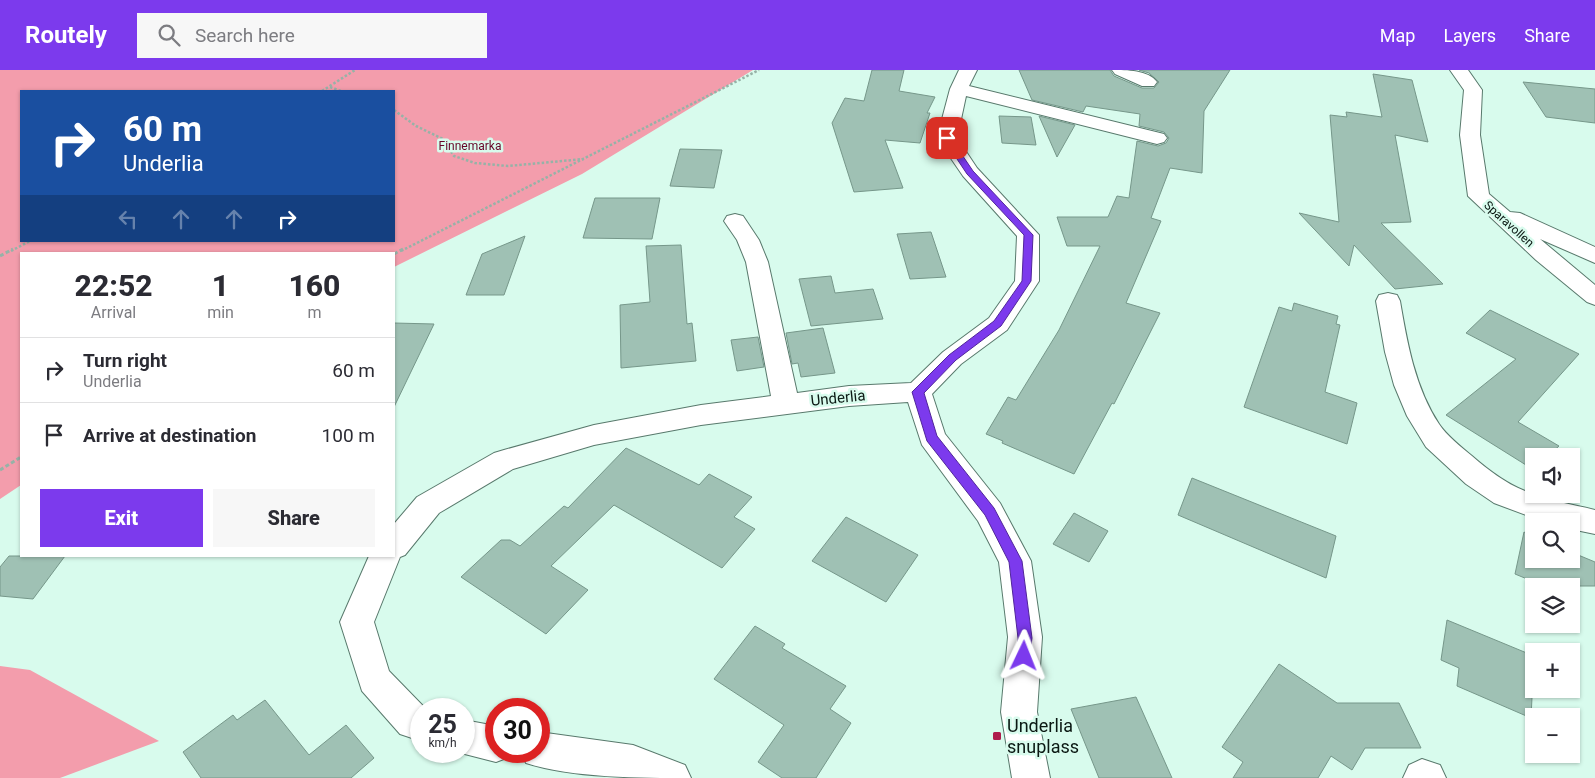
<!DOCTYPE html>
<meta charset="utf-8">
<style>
body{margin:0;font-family:Roboto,sans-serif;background:#f7f7f7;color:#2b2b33;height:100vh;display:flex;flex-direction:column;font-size:19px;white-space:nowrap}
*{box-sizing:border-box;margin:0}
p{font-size:16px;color:#7c7c81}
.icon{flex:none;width:28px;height:28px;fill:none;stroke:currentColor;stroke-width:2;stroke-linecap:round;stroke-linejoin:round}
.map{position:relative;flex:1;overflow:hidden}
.side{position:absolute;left:20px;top:182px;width:375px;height:305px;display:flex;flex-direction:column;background:#fff;border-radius:0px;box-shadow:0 1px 4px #0004}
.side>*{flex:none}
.guide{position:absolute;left:20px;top:20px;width:375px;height:152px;border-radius:0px;box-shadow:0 1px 4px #0004;background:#1a4fa0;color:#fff;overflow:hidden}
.fabs{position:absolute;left:1525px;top:378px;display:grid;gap:10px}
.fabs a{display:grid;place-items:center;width:55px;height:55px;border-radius:0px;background:#fff;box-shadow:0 1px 4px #0004;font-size:25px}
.speed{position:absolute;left:410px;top:628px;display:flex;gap:10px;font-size:25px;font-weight:700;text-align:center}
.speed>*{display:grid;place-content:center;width:65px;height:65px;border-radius:50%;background:#fff;box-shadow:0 1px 4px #0004;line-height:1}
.speed small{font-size:12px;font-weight:400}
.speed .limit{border:8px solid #d22;background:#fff;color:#111}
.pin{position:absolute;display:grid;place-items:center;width:42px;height:42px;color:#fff;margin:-21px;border-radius:10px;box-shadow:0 2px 8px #0006}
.me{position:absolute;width:55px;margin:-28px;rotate:2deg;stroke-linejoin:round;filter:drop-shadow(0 0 4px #0008)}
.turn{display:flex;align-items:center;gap:18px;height:105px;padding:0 20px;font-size:22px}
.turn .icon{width:65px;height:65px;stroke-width:2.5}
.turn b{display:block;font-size:35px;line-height:42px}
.lanes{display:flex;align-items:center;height:48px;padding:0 20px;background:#0003;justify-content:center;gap:25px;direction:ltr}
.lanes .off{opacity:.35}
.eta{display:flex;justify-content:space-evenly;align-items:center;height:85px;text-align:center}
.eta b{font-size:30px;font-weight:800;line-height:35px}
.primary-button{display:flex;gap:10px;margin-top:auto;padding:10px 20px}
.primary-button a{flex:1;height:58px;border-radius:0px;background:#7c3aed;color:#fff;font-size:20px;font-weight:800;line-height:58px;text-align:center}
.primary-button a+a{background:#f7f7f7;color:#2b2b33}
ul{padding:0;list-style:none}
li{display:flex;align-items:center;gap:15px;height:65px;padding:0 20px;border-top:1px solid #e1e1e2}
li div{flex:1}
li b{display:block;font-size:19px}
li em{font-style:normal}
header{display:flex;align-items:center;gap:30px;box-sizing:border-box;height:70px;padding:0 25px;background:#7c3aed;color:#fff}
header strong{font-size:24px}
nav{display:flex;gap:28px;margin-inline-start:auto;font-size:18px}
.search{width:350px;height:45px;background:#f7f7f7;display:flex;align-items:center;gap:12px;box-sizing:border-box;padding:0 18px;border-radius:0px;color:#7c7c81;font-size:19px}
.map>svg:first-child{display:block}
.forest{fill:#f39dac;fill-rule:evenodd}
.building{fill:#9fc1b4;stroke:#76978a}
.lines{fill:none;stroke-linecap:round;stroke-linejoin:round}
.minor-casing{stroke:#58796c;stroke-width:2}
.path-far1{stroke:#96b2a7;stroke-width:2.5;stroke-dasharray:2.5 2;stroke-linecap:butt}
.path{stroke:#96b2a7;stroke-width:3;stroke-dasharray:4 2.5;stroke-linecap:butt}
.minor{fill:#fff;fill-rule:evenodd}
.route{fill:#7c3aed;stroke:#51269a}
.poi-dot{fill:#ae1c4c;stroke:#d8fbed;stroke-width:2}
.labels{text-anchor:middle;stroke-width:5;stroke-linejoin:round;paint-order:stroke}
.far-park-label{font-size:12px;fill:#670528;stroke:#d8fbed}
.far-street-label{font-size:12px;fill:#0b1813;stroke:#d8fbed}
.street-label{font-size:15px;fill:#0b1813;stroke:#d8fbed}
.near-poi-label{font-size:18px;fill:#0b1813;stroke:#d8fbed;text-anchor:start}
</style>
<header>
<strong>Routely</strong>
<div class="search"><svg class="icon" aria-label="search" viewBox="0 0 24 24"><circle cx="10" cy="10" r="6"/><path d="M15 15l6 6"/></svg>Search here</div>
<nav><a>Map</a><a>Layers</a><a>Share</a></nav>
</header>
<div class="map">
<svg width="1595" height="708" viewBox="0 0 1595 708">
<rect width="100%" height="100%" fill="#d8fbed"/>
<!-- forest -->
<g class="forest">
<path d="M0,0H753L582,104L394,197V184H21V415L0,429ZM21,21H394V171H21Z"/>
<polygon points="0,596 30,600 159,671 60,708 0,708"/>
</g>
<!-- building -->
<g class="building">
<polygon points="872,0 904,0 899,21 935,27 927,43 930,43 920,73 885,70 903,118 854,122 832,53 845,28 864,31"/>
<polygon points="1019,0 1110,0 1114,6 1142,18 1154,18 1159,12 1149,3 1139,0 1230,0 1204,41 1202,103 1170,98 1151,148 1161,151 1126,233 1160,243 1114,334 1112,333 1074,404 1002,373 1003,371 986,364 1008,327 1016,330 1059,260 1100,176 1067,176 1057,147 1108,147 1117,126 1129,128 1137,71 1158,76 1166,73 1169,68 1164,62 1139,56 1140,44 1086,36 1083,42 1032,30"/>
<polygon points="1373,4 1412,10 1428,72 1395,65 1411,152 1381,153 1443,214 1395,219 1354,175 1349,196 1299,143 1339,152 1330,45 1347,47 1346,42 1382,47"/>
<polygon points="1523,12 1595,19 1595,53 1546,47"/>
<polygon points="999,46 1031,47 1036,75 1002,73"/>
<polygon points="1039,46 1075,55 1057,87"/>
<polygon points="680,79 722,80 714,118 670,116"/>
<polygon points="595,128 660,128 652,169 583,168"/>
<polygon points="931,162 946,207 910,209 897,164"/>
<polygon points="525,166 504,225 466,225 482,184"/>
<polygon points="681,175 687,254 692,253 696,291 621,298 620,235 650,232 646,176"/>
<polygon points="831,206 835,223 873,219 883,249 811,256 799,209"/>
<polygon points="1294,233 1338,246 1336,254 1340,255 1325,322 1357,333 1347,374 1244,337 1279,237 1292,241"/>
<polygon points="1490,240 1579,284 1518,352 1559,376 1548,386 1534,386 1534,400 1446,345 1516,289 1466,263"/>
<polygon points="394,253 434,254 394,337"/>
<polygon points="823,258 835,303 801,307 798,293 792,294 786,263"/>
<polygon points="758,267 764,297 737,301 731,270"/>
<polygon points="626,378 699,415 709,404 752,427 734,447 755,459 722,498 614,435 551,496 588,520 546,564 461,507 501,470 510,470 520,476 564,436 568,438"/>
<polygon points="1192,408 1336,466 1326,508 1178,445"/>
<polygon points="1074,443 1108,461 1089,492 1053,474"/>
<polygon points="846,447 918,485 886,532 812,491"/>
<polygon points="1524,462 1534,467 1534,489 1571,489 1571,482 1595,492 1595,516 1544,516 1515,504"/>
<polygon points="9,486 65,486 33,529 0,526 0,497"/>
<polygon points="1447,550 1534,586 1531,648 1457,616 1459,598 1441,590"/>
<polygon points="755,556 785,574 782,578 846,616 830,639 851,653 816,708 782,708 758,692 784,655 714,609"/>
<polygon points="1279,594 1337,633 1399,633 1421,678 1365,678 1352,700 1331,686 1318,708 1233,708 1243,692 1222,677"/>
<polygon points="1136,627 1172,708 1099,708 1071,639"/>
<polygon points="265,630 309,685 346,655 374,688 351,708 201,708 183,682 233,645 237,650"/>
</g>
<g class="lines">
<!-- minor casing -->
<g class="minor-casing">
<g id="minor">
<polygon points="959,0 977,0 969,16 1164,64 1167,68 1164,72 1157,74 966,26 957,68 977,98 1039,165 1039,211 1007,260 961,294 932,324 945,364 1000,433 1031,491 1042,567 1037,642 1050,708 1012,708 1001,642 1008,567 999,492 978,451 922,375 908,332 849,336 701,355 594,375 513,399 439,443 405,485 400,487 374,552 389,601 426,639 421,639 421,671 400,664 362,621 340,552 369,486 394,486 394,454 417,427 494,383 504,380 594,355 701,335 771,326 746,192 737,170 724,151 727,146 735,144 743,146 759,170 768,192 797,323 849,316 911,313 943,282 989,248 1015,211 1017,166 963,106 937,68 950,19"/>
<path d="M1112,0C1127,0 1148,0 1157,12L1154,16H1142L1115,4Z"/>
<polygon points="1450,0 1468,0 1482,20 1480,65 1489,124 1510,142 1520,143 1595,177 1595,193 1540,169 1595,215 1595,235 1587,232 1536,190 1468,126 1460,65 1464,20"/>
<path d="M1388,223L1397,225L1400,231C1407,272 1415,318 1439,354C1447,366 1460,376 1472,386C1488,400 1505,413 1525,421C1547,431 1572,434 1595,440V464L1571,459V451H1542L1494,433L1466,414L1426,377L1407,346L1394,315L1385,282L1376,231L1379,225Z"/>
<polygon points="464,650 496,656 496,681 511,681 509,687 496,692 453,681 464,681"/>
<path d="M539,662L633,675L685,695L691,708C640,708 573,708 526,693L521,681H539Z"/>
<polygon points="1422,689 1440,695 1446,708 1403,708 1409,695"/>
</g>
</g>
<!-- path-far1 -->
<g class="path-far1">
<polyline points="330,17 341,21"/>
<polyline points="322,21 355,0"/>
<polyline points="394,40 416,56 443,69 454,86 475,93 508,96 584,89"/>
<polyline points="11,181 30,171"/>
<polyline points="401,181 759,0"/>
</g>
<!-- path -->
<g class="path">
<polyline points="394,184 403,179"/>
<polyline points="0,186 13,179"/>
<polyline points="0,400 21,387"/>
</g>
<!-- minor -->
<use href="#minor" class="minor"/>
</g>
<!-- route -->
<polygon class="route" points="944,67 950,67 973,101 1033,165 1031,211 1001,256 956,290 924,323 937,366 994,438 1022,491 1032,568 1029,591 1024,593 1019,591 1017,586 1018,568 1009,492 985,445 927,371 912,322 949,285 994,251 1022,211 1024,165 967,104 943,68"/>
<!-- markers -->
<rect class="poi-dot" x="992" y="661" width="10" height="10" rx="2.5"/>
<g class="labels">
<!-- far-park labels -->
<g class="far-park-label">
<text x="470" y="80">Finnemarka</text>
</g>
<!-- far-street labels -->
<g class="far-street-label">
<text transform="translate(1509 154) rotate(42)" y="4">Sparavollen</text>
</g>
<!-- street labels -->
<g class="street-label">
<text transform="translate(838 328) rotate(-6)" y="5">Underlia</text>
</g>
<!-- near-poi labels -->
<g class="near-poi-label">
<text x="1007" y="662">Underlia<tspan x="1007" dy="21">snuplass</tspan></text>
</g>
</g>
</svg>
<div class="fabs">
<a><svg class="icon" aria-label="sound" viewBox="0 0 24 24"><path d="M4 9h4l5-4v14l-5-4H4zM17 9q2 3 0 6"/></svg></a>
<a><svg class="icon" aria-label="search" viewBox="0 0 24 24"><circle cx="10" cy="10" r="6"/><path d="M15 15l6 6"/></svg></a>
<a><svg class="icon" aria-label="layers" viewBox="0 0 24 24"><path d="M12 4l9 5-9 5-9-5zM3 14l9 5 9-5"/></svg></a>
<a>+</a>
<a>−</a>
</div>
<div class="speed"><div>25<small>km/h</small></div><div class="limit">30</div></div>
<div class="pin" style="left:947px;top:68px;background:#d93025"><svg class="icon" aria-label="arrive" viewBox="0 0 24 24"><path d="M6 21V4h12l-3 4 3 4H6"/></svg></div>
<svg class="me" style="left:1024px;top:586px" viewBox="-20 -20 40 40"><path d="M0-17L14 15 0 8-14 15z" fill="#7c3aed" stroke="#fff" stroke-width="4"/></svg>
<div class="guide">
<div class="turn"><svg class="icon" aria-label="right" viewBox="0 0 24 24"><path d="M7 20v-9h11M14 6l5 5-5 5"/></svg><div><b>60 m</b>Underlia</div></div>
<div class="lanes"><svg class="icon off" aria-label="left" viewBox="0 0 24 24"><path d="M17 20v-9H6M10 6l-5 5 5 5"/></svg><svg class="icon off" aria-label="ahead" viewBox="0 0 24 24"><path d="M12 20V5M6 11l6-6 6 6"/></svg><svg class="icon off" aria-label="ahead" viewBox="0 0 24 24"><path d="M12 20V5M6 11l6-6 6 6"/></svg><svg class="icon" aria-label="right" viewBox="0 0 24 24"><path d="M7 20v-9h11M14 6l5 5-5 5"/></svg></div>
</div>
<section class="side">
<div class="eta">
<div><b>22:52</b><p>Arrival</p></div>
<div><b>1</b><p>min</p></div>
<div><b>160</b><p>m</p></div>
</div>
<ul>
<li><svg class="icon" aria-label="right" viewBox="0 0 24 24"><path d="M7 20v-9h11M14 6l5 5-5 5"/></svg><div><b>Turn right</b><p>Underlia</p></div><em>60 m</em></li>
<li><svg class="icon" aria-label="arrive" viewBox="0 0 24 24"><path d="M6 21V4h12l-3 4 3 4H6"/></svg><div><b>Arrive at destination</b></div><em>100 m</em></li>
</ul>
<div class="primary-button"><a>Exit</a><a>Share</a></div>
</section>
</div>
